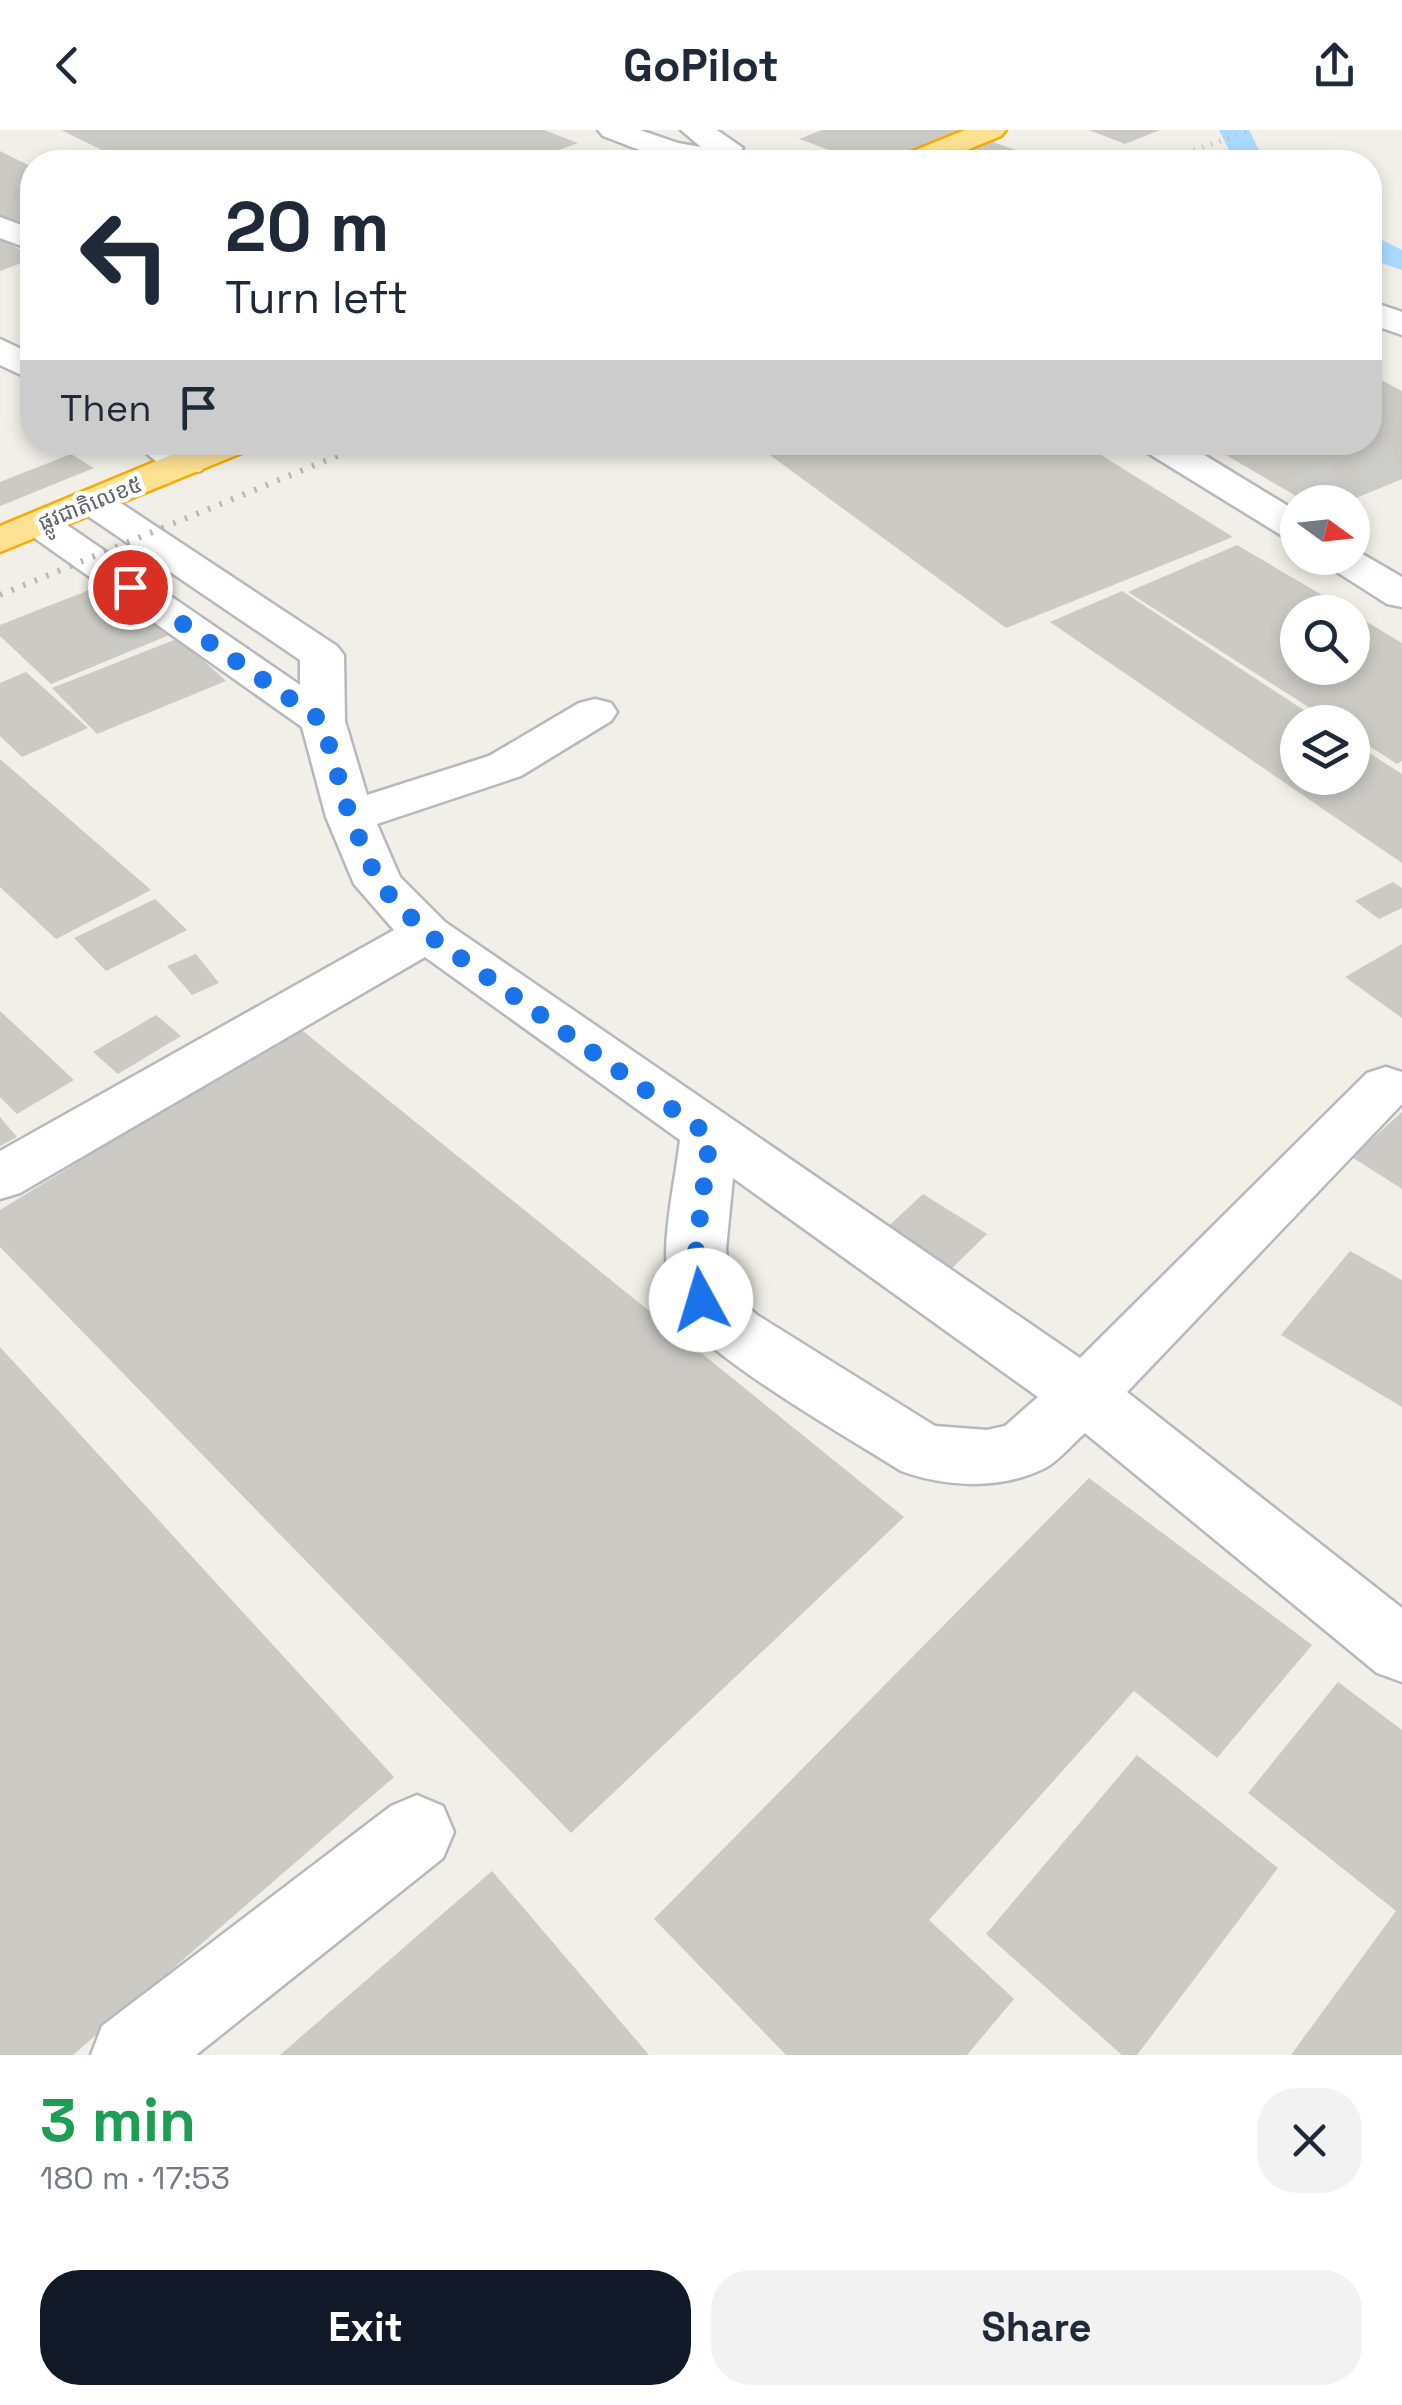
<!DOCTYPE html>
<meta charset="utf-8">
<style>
body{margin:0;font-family:"Space Grotesk","Noto Sans Khmer",sans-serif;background:#f2f2f3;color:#1f2937;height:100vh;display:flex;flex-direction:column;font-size:38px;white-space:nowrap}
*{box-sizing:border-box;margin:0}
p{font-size:32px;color:#747a83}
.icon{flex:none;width:55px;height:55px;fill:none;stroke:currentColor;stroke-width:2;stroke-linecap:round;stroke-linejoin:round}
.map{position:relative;height:1925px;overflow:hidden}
.drawer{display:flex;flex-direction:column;background:#fff;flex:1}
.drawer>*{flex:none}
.top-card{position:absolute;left:20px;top:20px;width:1362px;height:305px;border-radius:40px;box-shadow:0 5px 15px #0003;background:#fff;color:#1f2937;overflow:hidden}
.needle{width:65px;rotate:105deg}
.tools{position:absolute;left:1280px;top:355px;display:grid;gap:20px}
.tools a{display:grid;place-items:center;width:90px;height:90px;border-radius:50%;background:#fff;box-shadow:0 5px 15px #0003;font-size:50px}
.pin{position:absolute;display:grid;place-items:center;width:85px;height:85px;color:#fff;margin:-42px;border:5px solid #fff;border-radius:50%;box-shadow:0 2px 10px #0007}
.me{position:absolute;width:110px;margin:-55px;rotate:354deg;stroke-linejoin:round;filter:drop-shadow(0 0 8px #0008)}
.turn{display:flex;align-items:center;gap:35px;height:210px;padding:0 40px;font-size:45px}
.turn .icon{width:130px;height:130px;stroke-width:2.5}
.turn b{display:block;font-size:70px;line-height:85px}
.then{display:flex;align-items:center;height:95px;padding:0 40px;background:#0003;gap:20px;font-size:38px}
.round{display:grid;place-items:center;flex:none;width:105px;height:105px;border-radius:40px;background:#f2f2f3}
.head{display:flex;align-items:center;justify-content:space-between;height:170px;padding:0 40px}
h1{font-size:60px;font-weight:800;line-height:75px;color:#1e9e55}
.button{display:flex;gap:20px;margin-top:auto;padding:20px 40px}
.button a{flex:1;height:115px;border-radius:40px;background:#111827;color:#fff;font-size:40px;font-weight:800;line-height:115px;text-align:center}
.button a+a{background:#f2f2f3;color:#1f2937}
header{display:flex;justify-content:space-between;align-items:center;height:130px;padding:0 40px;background:#fff;font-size:45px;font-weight:800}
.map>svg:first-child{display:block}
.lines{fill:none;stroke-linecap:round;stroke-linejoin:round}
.canal{fill:#aadaff;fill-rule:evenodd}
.building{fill:#cccac5}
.minor-tunnel{stroke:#ccccc8;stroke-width:42;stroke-dasharray:42 21;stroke-linecap:butt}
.minor-casing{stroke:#b5b8bc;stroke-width:5}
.highway-casing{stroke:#f9ab00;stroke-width:5}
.minor{fill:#fff;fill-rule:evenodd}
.highway{fill:#fde293;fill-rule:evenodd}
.rail-far1{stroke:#b6b7b8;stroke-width:5;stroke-dasharray:1 8;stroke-linecap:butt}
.rail{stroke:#b6b7b8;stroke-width:6;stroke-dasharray:2.5 10;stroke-linecap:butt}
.route{stroke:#1a73e8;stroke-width:18;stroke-dasharray:0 32.4}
.labels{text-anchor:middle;stroke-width:9;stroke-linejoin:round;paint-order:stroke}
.far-street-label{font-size:22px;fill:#5f6368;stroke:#fff}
</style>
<header><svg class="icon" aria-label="back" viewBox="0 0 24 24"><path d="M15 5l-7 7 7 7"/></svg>GoPilot<svg class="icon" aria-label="share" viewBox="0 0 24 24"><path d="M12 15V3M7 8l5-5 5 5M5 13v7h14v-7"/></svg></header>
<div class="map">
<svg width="1402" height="1925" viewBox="0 0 1402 1925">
<rect width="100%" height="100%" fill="#f1efe8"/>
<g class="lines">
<!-- canal -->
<g class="canal">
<polygon points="1219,0 1249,0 1265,32 1235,32"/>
<polygon points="1370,104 1402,120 1402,140 1370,129"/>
</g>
</g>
<!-- building -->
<g class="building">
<polygon points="61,0 544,0 578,13 527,32 270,32 256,26 238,32 82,32 108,23"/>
<polygon points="822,0 959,0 1050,32 862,32 799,9"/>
<polygon points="1089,0 1160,0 1125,14"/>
<polygon points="0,21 32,37 32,103 0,86"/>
<polygon points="0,109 32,126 32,129 0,141"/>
<polygon points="1370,244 1402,261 1402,349 1346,372 1306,372 1204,312 1370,312"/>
<polygon points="752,312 1080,312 1233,407 1006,498"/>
<polygon points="71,324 94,338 0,376 0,352"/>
<polygon points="1237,415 1351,482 1298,482 1298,538 1352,538 1352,483 1402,513 1402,631 1397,634 1352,605 1352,592 1332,592 1128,462"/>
<polygon points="112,451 174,503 51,554 0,506 0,495"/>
<polygon points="1122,461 1322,592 1298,592 1298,648 1352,648 1352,612 1402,644 1402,733 1050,492"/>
<polygon points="179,508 226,551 97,604 52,558"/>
<polygon points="26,542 88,598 22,627 0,606 0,553"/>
<polygon points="0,629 151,760 56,809 0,757"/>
<polygon points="1393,752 1402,758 1402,778 1379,789 1355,771"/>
<polygon points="155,769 187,800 106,841 74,808"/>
<polygon points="1402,814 1402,888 1345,847"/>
<polygon points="196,824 219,853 192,865 167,836"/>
<polygon points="0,881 74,950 17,984 0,967"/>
<polygon points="156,885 181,906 118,944 93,922"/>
<polygon points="298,897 904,1387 571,1703 0,1117 0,1080"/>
<polygon points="1402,982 1402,1059 1352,1027"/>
<polygon points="0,987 17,1007 0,1016"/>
<polygon points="923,1064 987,1104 945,1145 881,1103"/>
<polygon points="1350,1121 1402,1150 1402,1277 1281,1205"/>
<polygon points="0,1217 394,1647 73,1925 0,1925"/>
<polygon points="1089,1348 1312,1515 1217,1628 1134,1561 929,1790 1014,1869 967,1925 786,1925 654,1789"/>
<polygon points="1338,1552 1402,1600 1402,1925 1291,1925 1396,1781 1248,1663"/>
<polygon points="1137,1625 1278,1738 1137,1925 1122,1925 986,1804"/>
<polygon points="492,1741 649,1925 280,1925"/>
</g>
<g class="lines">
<!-- minor-tunnel -->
<polyline class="minor-tunnel" points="1299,368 1402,326"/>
<!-- minor casing -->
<g class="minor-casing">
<g id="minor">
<path d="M598,0H640L678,13L701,17L681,0H717L743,18C715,55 636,18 603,6Z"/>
<polygon points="0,87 32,99 32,120 0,108"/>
<polygon points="1370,171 1402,182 1402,205 1370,194"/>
<polygon points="0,209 32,224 32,250 0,235"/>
<path d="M137,312H182L207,333L201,341C178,347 150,332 137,312Z"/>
<polygon points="1138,312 1183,312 1298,382 1298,411 1284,407 1143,320"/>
<path d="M93,360L107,364L337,516L344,525L345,591L367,665L489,626L579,573L595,569L611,573L617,582L611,591L521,646L377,694L400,747L445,792L1080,1228L1367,943L1386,937L1402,942V974L1127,1262L1402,1478V1552L1377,1543L1085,1303C1072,1314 1058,1332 1043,1339C1000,1360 945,1357 901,1341C856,1312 682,1214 671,1170C658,1119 674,1061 680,1010L425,827L20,1063L0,1069V1021L394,800L354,754L326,687L302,597L26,402L20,394L26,386L40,382L54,386L300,555V530L79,380L73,372L79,364ZM733,1048L1038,1267L1005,1296L987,1300L935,1296L757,1185L730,1161L726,1119Z"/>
<polygon points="1352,418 1402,447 1402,477 1387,474 1329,437 1323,428 1352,428"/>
<polygon points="417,1665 443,1676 454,1702 443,1728 196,1925 91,1925 102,1896 391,1676"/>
</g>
</g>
<!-- highway casing -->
<g class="highway-casing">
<g id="highway">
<polygon points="965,0 1006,0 1001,6 937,32 897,32 901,26"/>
<polygon points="202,312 254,312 249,320 0,422 0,396"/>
</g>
</g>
<!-- minor -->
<use href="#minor" class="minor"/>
<!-- highway -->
<use href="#highway" class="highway"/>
<!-- rail-far1 -->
<g class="rail-far1">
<polyline points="1160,32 1252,0"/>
<polyline points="360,316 370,312"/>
</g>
<!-- rail -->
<polyline class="rail" points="0,465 366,314"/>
</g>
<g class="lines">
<!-- route -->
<polyline class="route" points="130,457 322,591 350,687 379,754 427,804 710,1006 696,1119 701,1170"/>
</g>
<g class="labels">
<!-- far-street labels -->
<g class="far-street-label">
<text transform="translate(90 373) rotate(-22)" y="8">ផ្លូវជាតិលេខ៥</text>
</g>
</g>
</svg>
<div class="tools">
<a><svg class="needle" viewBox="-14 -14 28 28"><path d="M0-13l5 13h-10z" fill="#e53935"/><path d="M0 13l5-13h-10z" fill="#747a83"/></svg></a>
<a><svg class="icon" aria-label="search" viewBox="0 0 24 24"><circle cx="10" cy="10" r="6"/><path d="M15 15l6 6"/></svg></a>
<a><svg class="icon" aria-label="layers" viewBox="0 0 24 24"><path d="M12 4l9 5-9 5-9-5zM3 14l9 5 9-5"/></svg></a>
</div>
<div class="pin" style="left:130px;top:457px;background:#d93025"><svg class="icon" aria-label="arrive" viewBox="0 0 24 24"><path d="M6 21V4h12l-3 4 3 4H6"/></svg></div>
<svg class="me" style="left:701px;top:1170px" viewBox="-20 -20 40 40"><circle r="19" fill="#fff"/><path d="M0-13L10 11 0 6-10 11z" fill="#1a73e8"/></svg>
<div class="top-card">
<div class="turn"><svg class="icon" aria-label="left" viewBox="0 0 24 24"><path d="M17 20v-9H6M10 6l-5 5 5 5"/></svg><div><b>20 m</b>Turn left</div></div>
<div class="then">Then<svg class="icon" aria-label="arrive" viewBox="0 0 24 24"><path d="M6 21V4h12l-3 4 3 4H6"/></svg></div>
</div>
</div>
<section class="drawer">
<div class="head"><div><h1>3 min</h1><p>180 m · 17:53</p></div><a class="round"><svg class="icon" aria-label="close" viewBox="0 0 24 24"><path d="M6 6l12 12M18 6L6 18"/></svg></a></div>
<div class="button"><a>Exit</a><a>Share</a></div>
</section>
